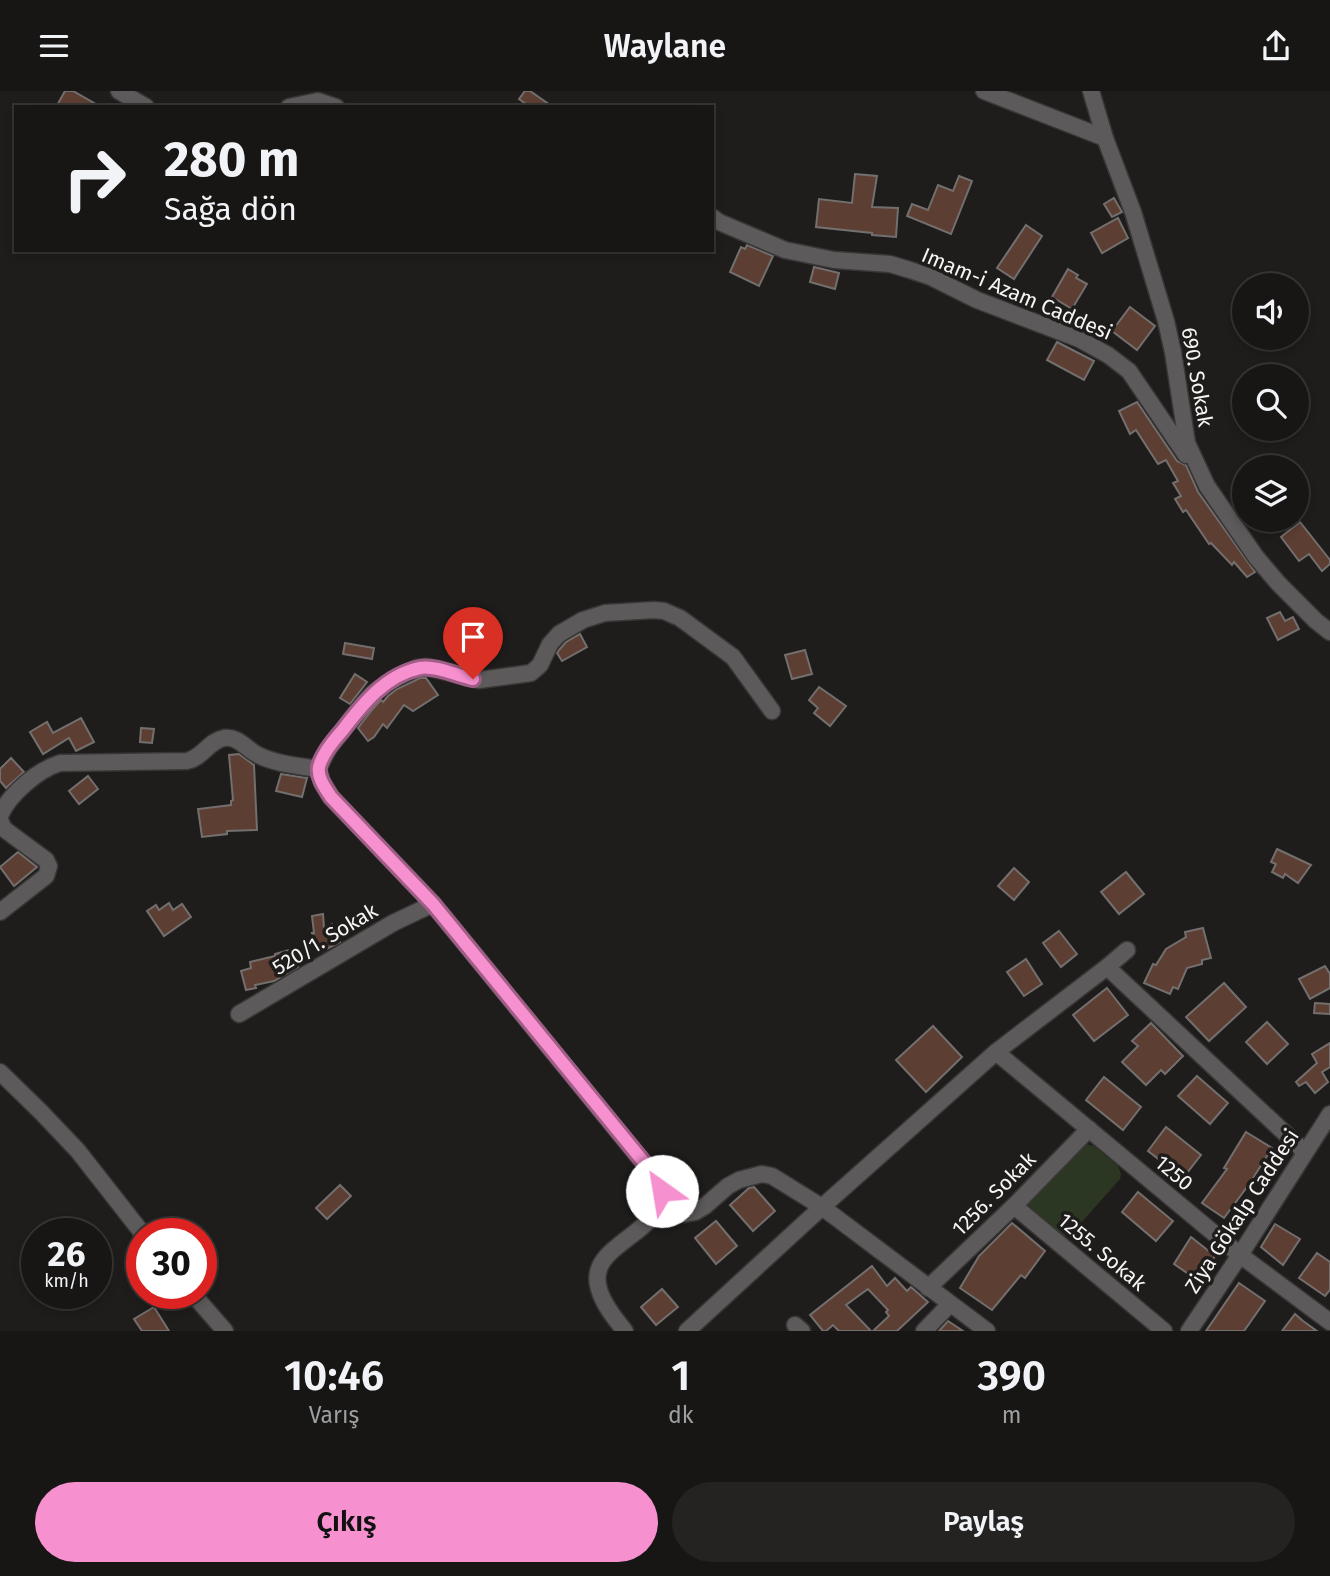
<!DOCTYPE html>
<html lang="tr">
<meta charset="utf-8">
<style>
body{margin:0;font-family:"Fira Sans",sans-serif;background:#242322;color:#f1f3f6;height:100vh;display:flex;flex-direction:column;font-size:26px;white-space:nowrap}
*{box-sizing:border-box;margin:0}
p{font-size:23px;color:#9e9fa0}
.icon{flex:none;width:38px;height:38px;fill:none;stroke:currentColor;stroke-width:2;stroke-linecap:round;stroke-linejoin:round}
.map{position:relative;height:1240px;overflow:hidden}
.drawer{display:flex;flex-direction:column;background:#171615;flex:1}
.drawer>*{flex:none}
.top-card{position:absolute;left:14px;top:14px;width:700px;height:147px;border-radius:0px;box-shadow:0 4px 10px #0003,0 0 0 2px #363534;background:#171615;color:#f1f3f6;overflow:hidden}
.controls{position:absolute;left:1232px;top:182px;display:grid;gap:14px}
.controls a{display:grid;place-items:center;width:77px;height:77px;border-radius:50%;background:#171615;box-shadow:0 4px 10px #0003,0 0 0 2px #363534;font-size:35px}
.speed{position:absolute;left:21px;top:1127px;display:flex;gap:14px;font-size:35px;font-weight:700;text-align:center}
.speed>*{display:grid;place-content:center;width:91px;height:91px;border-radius:50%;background:#171615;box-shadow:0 4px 10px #0003,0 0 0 2px #363534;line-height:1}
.speed small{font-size:18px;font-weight:400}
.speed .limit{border:10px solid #d22;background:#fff;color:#111}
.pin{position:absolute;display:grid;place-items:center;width:60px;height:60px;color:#fff;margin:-72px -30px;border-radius:50% 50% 50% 0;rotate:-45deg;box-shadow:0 0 7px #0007}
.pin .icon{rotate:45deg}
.me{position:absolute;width:77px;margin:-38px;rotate:328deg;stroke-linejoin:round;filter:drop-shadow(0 0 5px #0008)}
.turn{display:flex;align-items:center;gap:24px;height:147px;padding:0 35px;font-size:32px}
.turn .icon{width:91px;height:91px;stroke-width:2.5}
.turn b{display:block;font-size:49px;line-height:60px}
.eta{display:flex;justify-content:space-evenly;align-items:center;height:119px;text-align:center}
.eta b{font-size:42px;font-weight:600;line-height:49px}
.primary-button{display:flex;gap:14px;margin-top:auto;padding:14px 35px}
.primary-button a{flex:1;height:80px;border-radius:42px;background:#f690cf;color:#111;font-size:28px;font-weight:600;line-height:80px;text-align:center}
.primary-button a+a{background:#242322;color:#f1f3f6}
header{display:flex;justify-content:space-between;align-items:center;height:91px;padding:0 35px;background:#171615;font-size:32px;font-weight:600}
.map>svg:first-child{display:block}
.green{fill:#2c3723}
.building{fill:#5d3e32;stroke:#726f6e;stroke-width:2}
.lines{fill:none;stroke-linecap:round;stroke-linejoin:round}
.minor-casing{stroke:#393736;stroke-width:19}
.minor{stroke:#5c5a5a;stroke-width:16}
.route-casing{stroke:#a05e87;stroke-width:18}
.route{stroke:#f690cf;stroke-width:12}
.labels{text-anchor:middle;stroke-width:7;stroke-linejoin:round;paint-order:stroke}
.street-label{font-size:21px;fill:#f6f4f4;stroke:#1f1d1c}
</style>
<header><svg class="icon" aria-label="menu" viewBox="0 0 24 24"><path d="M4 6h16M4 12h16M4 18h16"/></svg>Waylane<svg class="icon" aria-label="share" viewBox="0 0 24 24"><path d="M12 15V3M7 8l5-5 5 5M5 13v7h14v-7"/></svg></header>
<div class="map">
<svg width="1330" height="1240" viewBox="0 0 1330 1240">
<rect width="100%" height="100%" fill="#1f1d1c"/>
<!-- green -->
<polygon class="green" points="1085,1053 1094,1055 1118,1075 1121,1083 1120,1088 1072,1142 1064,1145 1057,1144 1027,1118 1026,1114 1028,1110"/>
<!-- building -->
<g class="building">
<polygon points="65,0 73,0 101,16 56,16"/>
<polygon points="525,0 530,0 553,16 530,16 519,8"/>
<polygon points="855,83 877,85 872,116 898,117 896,146 872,144 872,142 816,136 819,108 852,112"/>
<polygon points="959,85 972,90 951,143 907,125 912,113 928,119 938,94 953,100"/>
<polygon points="1114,107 1122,121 1112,126 1104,113"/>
<polygon points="1118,127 1128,147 1102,162 1091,142"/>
<polygon points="1026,134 1042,145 1014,188 997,177"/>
<polygon points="747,154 773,165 759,195 730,181 741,156 745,158"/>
<polygon points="814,176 839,182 835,198 810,191"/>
<polygon points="1068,178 1078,184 1076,187 1087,193 1072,218 1052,206"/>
<polygon points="1130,216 1155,235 1137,259 1112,240"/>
<polygon points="1057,251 1094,270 1084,289 1047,269"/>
<polygon points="1137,311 1177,370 1186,374 1198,401 1255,481 1247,486 1234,471 1232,474 1211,452 1209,453 1186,419 1183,421 1175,408 1181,405 1173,392 1178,390 1166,369 1158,373 1136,339 1130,343 1119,320"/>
<polygon points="1300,431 1330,469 1330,473 1322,480 1309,463 1299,470 1281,446"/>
<polygon points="1280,521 1285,530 1293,526 1299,538 1278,549 1267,527"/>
<polygon points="580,543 587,556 562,570 557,562 559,559 566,551"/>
<polygon points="345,552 374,557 372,568 343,563"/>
<polygon points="805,559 812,583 792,588 785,564"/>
<polygon points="355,583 367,591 350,613 340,607"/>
<polygon points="420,587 426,587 438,604 413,620 404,614 387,637 383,633 374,646 368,650 358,637 371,620 379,611 381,609 383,611 388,605 397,598"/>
<polygon points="819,596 846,615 830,635 814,622 818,617 809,609"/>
<polygon points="81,627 94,651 76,660 69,647 43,663 30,641 47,631 53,642"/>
<polygon points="141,637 154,638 152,652 140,651"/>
<polygon points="239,663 254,674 257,739 227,740 227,743 202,746 198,718 231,714 231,710 233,709 229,664"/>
<polygon points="11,667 24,681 6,697 0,690 0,678"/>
<polygon points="281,683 307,687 302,706 276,700"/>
<polygon points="88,685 98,698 79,713 69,700"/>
<polygon points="1277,758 1311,774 1298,792 1285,783 1283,787 1272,781 1276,773 1271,771"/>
<polygon points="18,761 37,776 14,795 0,776"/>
<polygon points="1014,777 1029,791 1014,809 998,795"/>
<polygon points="1126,781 1144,803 1119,823 1101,801"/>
<polygon points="169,812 173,819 182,813 191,826 164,845 147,820 156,814 159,819"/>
<polygon points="323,823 324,837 332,833 340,851 321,861 312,842 314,842 312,825"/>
<polygon points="1203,837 1211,867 1202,869 1202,873 1187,877 1178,898 1173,896 1170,903 1144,892 1153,873 1156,874 1166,858 1186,846 1185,841"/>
<polygon points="1059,840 1077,863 1061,876 1043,852"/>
<polygon points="293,858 298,876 274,890 255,894 256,897 246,899 241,880 251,877 250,871 275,865 275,863"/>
<polygon points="1026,868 1042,893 1024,905 1007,881"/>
<polygon points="1325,875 1330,883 1330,897 1310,908 1299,888"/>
<polygon points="1224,892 1246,916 1209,950 1186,926"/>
<polygon points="1107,897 1128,924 1094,950 1073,924"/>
<polygon points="1315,912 1330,913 1330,923 1314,922"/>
<polygon points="1267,931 1288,953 1267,973 1246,951"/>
<polygon points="1151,932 1183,965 1165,983 1161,979 1146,994 1122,971 1138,955 1132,950"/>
<polygon points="933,935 962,966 926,1001 896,969"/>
<polygon points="1330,952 1330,976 1322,981 1328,991 1315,1002 1306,991 1299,995 1296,991 1317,972 1312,963"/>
<polygon points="1197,985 1228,1012 1210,1033 1178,1005"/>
<polygon points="1104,986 1141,1016 1123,1039 1086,1009"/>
<polygon points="1166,1036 1201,1064 1183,1087 1148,1060"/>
<polygon points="1246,1041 1272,1057 1250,1092 1224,1127 1202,1112 1227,1078 1224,1077"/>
<polygon points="340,1094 351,1105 327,1128 316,1117"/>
<polygon points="754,1096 775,1120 753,1140 730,1114 749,1097"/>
<polygon points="1138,1101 1173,1130 1156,1150 1122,1121"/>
<polygon points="716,1130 737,1155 716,1173 695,1147"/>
<polygon points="1012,1132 1045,1160 1025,1187 1021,1184 992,1219 960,1197 979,1165"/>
<polygon points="1275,1133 1300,1148 1283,1174 1261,1156"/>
<polygon points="1191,1146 1215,1165 1200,1191 1174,1173"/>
<polygon points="1317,1162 1330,1171 1330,1199 1325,1205 1299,1187"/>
<polygon points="872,1175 887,1195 895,1187 907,1200 911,1196 928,1211 897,1240 873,1240 889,1225 886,1221 888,1219 868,1198 846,1214 871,1240 839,1240 833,1234 826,1240 823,1240 810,1224"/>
<polygon points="1239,1192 1265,1210 1244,1240 1206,1240"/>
<polygon points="662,1198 678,1216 656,1234 641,1216"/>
<polygon points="154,1216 169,1240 142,1240 134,1228"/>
<polygon points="1295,1223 1303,1230 1317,1240 1282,1240"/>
<polygon points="948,1230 963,1240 939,1240"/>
</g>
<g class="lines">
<!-- minor casing -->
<g class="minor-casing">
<g id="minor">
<polyline points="119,0 146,16"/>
<polyline points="984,0 1105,47"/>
<polyline points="1091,0 1105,47 1133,121 1166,230 1173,261 1187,352 1207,395 1256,466 1278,492 1316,530 1330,541"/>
<polyline points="289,16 318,10 336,16"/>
<polyline points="712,126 719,131 785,159 834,169 890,173 910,179 931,186 977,209 1079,248 1108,264 1129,280 1186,364"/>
<path d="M318,678L322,691L331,706L433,813L660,1092C673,1144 584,1150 599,1198C603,1213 615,1228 625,1240"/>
<polyline points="318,678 328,658 363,613 372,603 392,589 417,577 427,576 479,589 531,582 540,574 550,553 559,543 583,529 605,522 654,519 664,520 680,527 733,566 772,620"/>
<path d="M0,725C9,703 38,679 60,672L187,670C202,667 209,650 224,647C239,645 247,659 258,664C276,673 299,675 318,678"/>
<polyline points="0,729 4,738 46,769 49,775 46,785 0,821"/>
<polyline points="1107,876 1127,859"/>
<polyline points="239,923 393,832 433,813"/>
<polyline points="996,961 1240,1164 1330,1231"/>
<polyline points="0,981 41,1021 78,1060 143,1143"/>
<polyline points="1014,1115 1164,1240"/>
<polyline points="659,1116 684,1123 695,1121 705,1115 728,1095 739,1089 762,1083 772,1085 822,1116 987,1240"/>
<polyline points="928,1197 1014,1115 1089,1038"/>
<polyline points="192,1202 225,1240"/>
<polyline points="795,1234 802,1240"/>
<polyline points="687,1240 822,1116 996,961 1107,876 1305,1061"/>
<polyline points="924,1240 950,1213"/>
<polyline points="1189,1240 1240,1164 1330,1023"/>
</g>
</g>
<!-- minor -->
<use href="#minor" class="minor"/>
</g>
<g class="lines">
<!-- route casing -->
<g class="route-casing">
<path id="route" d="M473,588C458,585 435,574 420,577C385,584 362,614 342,640C333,650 322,663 319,676C317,687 326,698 331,706L433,813L655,1085L662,1100"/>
</g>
<!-- route -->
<use href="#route" class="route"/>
</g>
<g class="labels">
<!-- street labels -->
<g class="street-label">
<text transform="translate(1017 203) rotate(23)" y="7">Imam-i Azam Caddesi</text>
<text transform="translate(1197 286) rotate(80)" y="7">690. Sokak</text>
<text transform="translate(325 848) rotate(-31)" y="7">520/1. Sokak</text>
<text transform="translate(1174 1082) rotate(40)" y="7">1250</text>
<text transform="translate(994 1103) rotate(-45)" y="7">1256. Sokak</text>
<text transform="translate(1242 1120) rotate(-57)" y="7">Ziya Gökalp Caddesi</text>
<text transform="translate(1102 1161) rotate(40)" y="7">1255. Sokak</text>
</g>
</g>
</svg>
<div class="controls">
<a><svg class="icon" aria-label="sound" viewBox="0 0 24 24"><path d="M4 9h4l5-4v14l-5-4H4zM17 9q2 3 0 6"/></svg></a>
<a><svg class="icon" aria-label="search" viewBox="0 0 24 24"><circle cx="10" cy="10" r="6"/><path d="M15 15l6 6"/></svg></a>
<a><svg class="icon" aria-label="layers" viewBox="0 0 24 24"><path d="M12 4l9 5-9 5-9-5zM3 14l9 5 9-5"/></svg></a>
</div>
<div class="speed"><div>26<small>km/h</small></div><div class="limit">30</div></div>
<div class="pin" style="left:473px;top:588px;background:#d93025"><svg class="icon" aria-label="arrive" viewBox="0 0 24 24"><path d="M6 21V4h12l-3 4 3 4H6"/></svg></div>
<svg class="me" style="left:662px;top:1100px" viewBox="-20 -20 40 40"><circle r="19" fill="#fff"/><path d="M0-13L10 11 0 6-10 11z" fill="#f690cf"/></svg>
<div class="top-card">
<div class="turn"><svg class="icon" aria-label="right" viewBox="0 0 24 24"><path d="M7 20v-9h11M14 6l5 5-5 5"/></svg><div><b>280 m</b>Sağa dön</div></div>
</div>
</div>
<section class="drawer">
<div class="eta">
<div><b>10:46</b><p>Varış</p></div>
<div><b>1</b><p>dk</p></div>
<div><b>390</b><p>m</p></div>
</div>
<div class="primary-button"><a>Çıkış</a><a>Paylaş</a></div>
</section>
